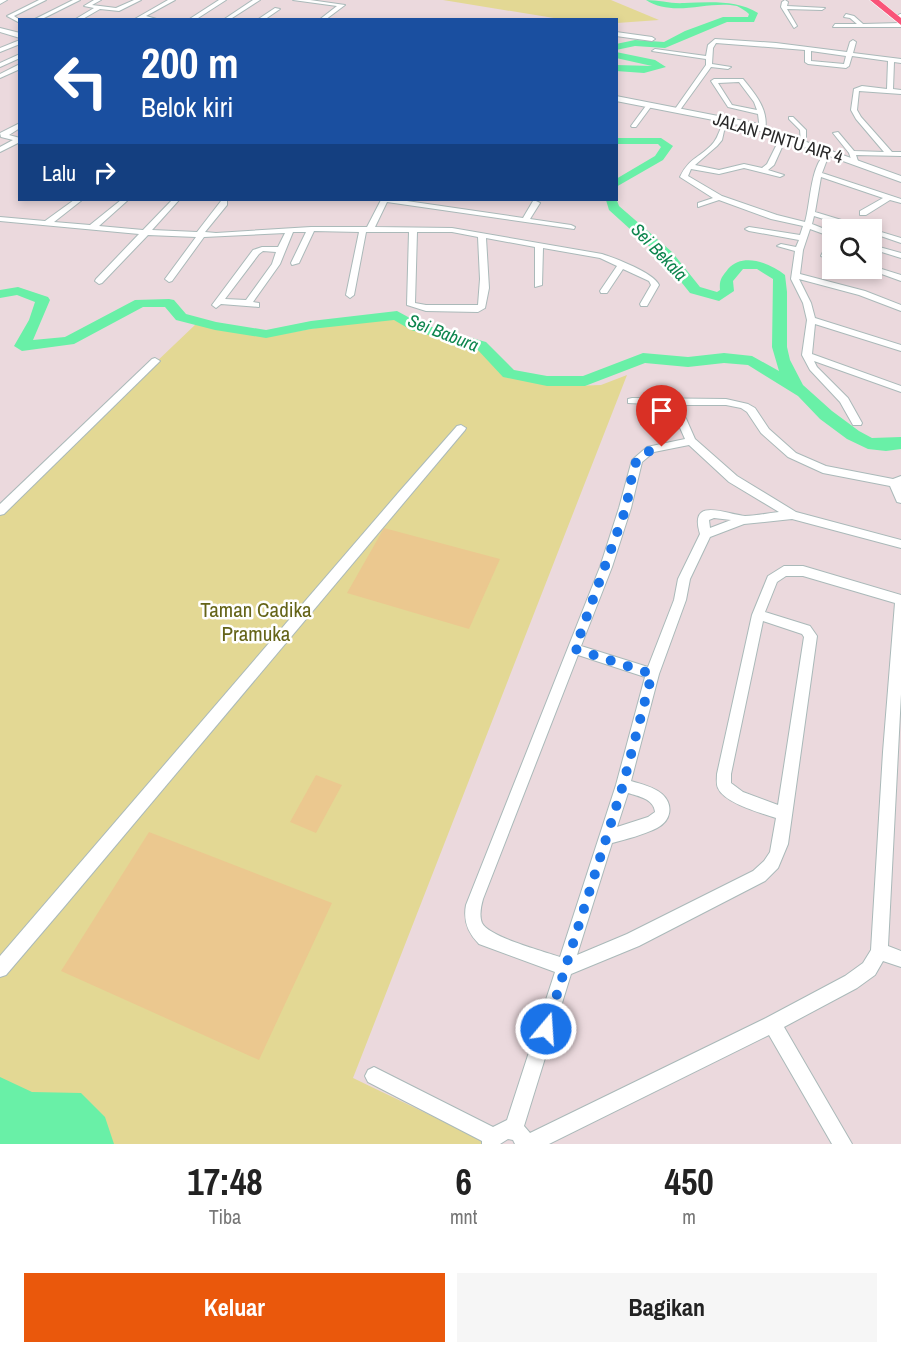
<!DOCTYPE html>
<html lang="id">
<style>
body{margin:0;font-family:"Archivo Narrow",sans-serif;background:#f6f6f6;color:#222;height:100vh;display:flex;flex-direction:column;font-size:22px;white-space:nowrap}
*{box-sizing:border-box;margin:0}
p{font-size:20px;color:#767676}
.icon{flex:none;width:33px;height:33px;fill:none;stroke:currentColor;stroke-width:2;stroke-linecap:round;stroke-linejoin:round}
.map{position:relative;height:1144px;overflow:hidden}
.sheet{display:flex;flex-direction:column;background:#fff;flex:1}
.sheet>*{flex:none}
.top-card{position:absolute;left:18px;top:18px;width:600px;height:183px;border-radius:0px;box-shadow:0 3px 9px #0003;background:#1a4fa0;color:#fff;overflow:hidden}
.controls{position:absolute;left:822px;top:219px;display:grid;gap:12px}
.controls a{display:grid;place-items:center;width:60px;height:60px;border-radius:0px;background:#fff;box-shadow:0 3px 9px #0003;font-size:30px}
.pin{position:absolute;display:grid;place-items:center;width:51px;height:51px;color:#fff;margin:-62px -26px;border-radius:50% 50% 50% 0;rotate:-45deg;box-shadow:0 0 6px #0007}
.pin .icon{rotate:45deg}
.me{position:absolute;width:66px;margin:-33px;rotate:18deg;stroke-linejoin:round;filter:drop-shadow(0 0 4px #0008)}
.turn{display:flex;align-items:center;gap:21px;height:126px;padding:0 24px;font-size:27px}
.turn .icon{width:78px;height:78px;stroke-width:2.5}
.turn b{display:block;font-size:42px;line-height:51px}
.then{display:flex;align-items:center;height:57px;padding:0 24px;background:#0003;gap:12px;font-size:22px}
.eta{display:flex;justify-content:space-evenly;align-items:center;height:102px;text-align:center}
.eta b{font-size:36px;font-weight:700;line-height:42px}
.action{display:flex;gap:12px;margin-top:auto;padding:12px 24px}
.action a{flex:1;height:69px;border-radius:0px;background:#ea580c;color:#fff;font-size:24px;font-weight:700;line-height:69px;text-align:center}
.action a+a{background:#f6f6f6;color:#222}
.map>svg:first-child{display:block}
.green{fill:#e3d894}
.pitch{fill:#ebc88f}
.water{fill:#69f0a7}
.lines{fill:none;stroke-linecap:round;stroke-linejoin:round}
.river{fill:#69f0a7;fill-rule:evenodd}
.minor-casing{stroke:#aab9b9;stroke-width:2}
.secondary-casing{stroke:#aab9b9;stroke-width:2}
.trunk-casing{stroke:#fff;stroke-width:1}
.minor{fill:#fff;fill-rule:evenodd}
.secondary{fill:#fff;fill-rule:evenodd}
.trunk{fill:#f95378;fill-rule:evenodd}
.route{stroke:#1a73e8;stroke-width:10;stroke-dasharray:0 18}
.labels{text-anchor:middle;stroke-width:5;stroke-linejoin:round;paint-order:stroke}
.far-street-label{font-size:18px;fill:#282828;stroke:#fff}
.far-water-label{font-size:18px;font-style:italic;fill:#0c854d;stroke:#fff}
.park-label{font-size:21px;fill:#656418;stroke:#fff}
</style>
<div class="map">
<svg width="901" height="1144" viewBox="0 0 901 1144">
<rect width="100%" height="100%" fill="#ebd9dd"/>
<!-- green -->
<g class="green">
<polygon points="443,0 611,0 659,20 617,23 616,20 560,19"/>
<polygon points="395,317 414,330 478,347 505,377 574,386 601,385 627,375 353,1078 484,1141 485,1144 0,1144 0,511 196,324 266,337 327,326"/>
</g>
<!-- pitch -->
<g class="pitch">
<polygon points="384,528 500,559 469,629 347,593"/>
<polygon points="316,775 342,785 316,833 290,822"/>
<polygon points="149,832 332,903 259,1060 61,971"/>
</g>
<!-- water -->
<polygon class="water" points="0,1077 32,1092 81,1093 105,1117 114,1144 0,1144"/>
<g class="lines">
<!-- river -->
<g class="river">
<path d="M646,0C659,0 672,4 684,3C711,2 737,0 758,13L754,22H727L665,48L635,46L616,50V44L635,40L664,42L685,31L723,17H748L749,14C746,11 741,8 737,6C708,0 674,18 646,0Z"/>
<polygon points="616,52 655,60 666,67 644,73 616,71 616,65 652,66 616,58"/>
<polygon points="616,138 661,138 673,146 663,160 616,187 616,179 655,156 661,147 658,144 616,144"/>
<path d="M616,198L619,206L672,252L700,287L717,292L720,290C719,279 722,277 728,269C743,252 770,263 785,275L787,292V347L790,360L803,385L832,411L859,431L872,438L901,437V449L886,451L868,449L847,439L820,419L798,396L748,365L724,363L688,367L645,363L585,386H547L503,377L476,348L411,330L394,320L311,329L266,338L215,330L176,320L165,307H143L74,344L22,351L14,346L29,320L35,302L17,295L0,298V290L18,287L48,297L50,300L33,340L65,337L135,300L169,299L174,300L186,314L216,322L266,330L311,321L397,311L421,324L486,342L514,370L547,376H583L643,353L688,357L724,353L752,356L779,371L772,347L773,279L757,269H743L733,281L734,291L719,301L690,293L662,258L609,210L606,200Z"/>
</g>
<!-- minor casing -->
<g class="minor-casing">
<g id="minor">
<polygon points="0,0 7,0 0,4"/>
<polygon points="39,0 46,0 14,16 20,20 20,23 7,16"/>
<polygon points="73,0 80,0 40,20 33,20"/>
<polygon points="94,0 101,0 92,5 116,8 134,0 141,0 119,11 100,9 81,20 74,20 94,8 84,6"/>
<polygon points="168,0 175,0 146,16 160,20 133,20"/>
<polygon points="219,0 226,0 195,20 188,20"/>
<polygon points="253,0 260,0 229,20 223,20"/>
<polygon points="293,0 310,0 345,5 325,20 319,20 337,6"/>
<polygon points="785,0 788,2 787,6 825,8 822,10 787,9 797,26 794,28 781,7 782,2"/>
<polygon points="275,8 280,9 264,20 257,20"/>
<polygon points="846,14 854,16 863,24 901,23 901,27 833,27 835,24 857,24 850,18 844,17"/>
<polygon points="900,14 901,14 901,18 897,16"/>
<polygon points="616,32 652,37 655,39 652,41 616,36"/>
<path d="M715,39L776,43L847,52L850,42L853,40L856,42L853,53L901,59V63L894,62L893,89L901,90V94L859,91L857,110L861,117L892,152H901V156L856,155L858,161L852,162L849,153L833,133L838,132L854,151L884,152L856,119L851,110L854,89L862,86L887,89L888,61L852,56L849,66L846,68L808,64L805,62V50L716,43L713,48L712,64L731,67L728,69L711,67L680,110H676L675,109L706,65V59L652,51L655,49L706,56L708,45ZM811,51L846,56L844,64L811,61Z"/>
<polygon points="20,40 20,44 0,52 0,48"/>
<polygon points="20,54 20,58 0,67 0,63"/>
<polygon points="20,64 20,69 0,78 0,74"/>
<path d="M743,79C756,95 769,110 765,131L760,130L758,114L728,107L711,81L714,79ZM739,82L754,102L757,110L732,105L718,83Z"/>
<polygon points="648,103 653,104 636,127 632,127 631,126"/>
<polygon points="789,117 793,117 806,130 806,144 801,143 800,130 789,119"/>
<path d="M730,119L733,121L724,131L722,140L717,146L695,165L719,170L744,164L762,168L767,164L781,136L784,134L787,136L774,165L768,170L784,175L780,177L744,168L719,174L691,169L688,176L722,196L777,215L805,222C811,203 810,159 830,151L833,153L828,157L822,173L901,199V203L890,200L866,215H860V211L883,198L821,177L815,212L901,238V243L872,233V230H858L814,216L812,224L832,232V237L810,229L803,250L800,274L865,291L901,305V311L859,295L799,279L811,303L815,318L901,345V351L815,324L812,354L901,386V392L814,361L817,367L848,398L862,423L861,425H853L840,402L810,370L802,355L807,320L803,303L791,279L795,251L777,246L781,244L796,247L799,240L749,231L745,229L749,227L800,235L803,226L771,219L719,200L698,207V203L713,198L680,177C689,157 702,157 714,142C721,133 718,126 730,119Z"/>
<polygon points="20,123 20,128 9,135 20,138 20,142 0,152 0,147 13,140 1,137 0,133"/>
<path d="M74,200H82L54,222L90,225L121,200H128L99,226L143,230L172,200H179L152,230L197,232L221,201H227V205L205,232L216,233L311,227H367L381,200H400L523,218L533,201H536L540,203L530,219L571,225L575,227L574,229L387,202L375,227L452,228L602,254C615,258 654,273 659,285L647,306H641L640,304L651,285L649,281L623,269L607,293H601L600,291L617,266L600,258L543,248L542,285L535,287V247L486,238L489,288L485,308L478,312L426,311L407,305L409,232H366L354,295L350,298L346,295L359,232L314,231L299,263L292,265L291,263L306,232H293L280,264L253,302L259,303V307L221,304L216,308L212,305L253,250L262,247H278L285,233L204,237L172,281L169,282L165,279L196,237L148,235L102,283L99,284L95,281L96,279L139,234L0,221V217L45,221ZM417,232H452L478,237L480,279L478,305H426L415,303ZM263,251L276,252L272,264L246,300L225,299L259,254Z"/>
<polygon points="829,240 832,240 832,249 830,255 832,256 832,260 821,256"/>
<polygon points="872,245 901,253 901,258 872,249"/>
<polygon points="872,266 901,275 901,281 865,268 872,268"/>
<polygon points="155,358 160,361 158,363 4,514 0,515 0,504 152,359"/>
<path d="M632,398L726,399L748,404L755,408L769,429L796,453L826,466L893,479L901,476V503L897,502L890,486L823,473L788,457L761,433L747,412L741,408L726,405H680L695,439L737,476L796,512L901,540V548L792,519L744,524L710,537L690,579L686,600L659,674L631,781C641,784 654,787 662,794C674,805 671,821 657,828C643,835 627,839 612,843L577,955L627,934L753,871L764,861L770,852L776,818C761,813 724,803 718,788C716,784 717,778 717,774L752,615L768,576L784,566H803L901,595V694L888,946L901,951V967L883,961L875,975L857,988L784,1027L852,1144H832L769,1035L549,1144H515L513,1140L508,1139L500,1144H482V1141L368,1082L365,1076L368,1070L374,1067L493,1127L507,1120L555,972L479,944C468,933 463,921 466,905L600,567L619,508L632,460L647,447L685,439L670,405L628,403V399ZM689,445L729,482L779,512C768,513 756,516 745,516C728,515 688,495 700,534L678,579L674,600L648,667L581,646L612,567L631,508L642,462L654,452ZM714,518L731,520L710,528L709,520ZM786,576H803L895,603L883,752L871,950L863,963L845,976L766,1018L530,1133L524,1126L571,974L639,946L765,881L778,868L788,844L817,636L810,626L765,612L777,582ZM763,621L802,634L804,637L778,805L743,792L731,783V774ZM578,655L645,677L616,785L560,957C543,951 489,937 482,923C479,916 481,906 483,899ZM628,793C638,796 654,799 655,812L648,817L617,827Z"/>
<polygon points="461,425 466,428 465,430 64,907 6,975 0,977 0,956 399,492 457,426"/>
</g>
</g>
<!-- secondary casing -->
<g class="secondary-casing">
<g id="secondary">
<polygon points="0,28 20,33 20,38 0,32"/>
<polygon points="616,96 754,123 901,176 901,182 749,127 616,101"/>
</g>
</g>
<!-- trunk casing -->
<g class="trunk-casing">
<polygon id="trunk" points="870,0 879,0 901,18 901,25"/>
</g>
<!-- minor -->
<use href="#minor" class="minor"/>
<!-- secondary -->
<use href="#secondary" class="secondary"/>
<!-- trunk -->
<use href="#trunk" class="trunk"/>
</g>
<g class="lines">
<!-- route -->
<polyline class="route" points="546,1029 623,785 652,674 575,649 626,508 634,465 644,453 662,447"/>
</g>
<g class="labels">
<!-- far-street labels -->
<g class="far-street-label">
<text transform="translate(778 138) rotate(17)" y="6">JALAN PINTU AIR 4</text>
</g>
<!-- far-water labels -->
<g class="far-water-label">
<text transform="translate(659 252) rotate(46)" y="6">Sei Bekala</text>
<text transform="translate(443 333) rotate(21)" y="6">Sei Babura</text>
</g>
<!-- park labels -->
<g class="park-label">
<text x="256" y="617">Taman Cadika<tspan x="256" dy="24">Pramuka</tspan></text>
</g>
</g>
</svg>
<div class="controls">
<a><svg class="icon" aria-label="search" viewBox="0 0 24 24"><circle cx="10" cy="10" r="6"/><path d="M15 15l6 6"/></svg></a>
</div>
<div class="pin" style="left:662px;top:447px;background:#d93025"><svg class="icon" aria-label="arrive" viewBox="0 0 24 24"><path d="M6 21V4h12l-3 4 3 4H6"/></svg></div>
<svg class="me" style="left:546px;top:1029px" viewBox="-20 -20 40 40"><circle r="17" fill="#1a73e8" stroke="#fff" stroke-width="3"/><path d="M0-11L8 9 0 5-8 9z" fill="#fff"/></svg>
<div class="top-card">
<div class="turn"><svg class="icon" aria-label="left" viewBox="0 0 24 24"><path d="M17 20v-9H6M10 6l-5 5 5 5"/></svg><div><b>200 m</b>Belok kiri</div></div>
<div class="then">Lalu<svg class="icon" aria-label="right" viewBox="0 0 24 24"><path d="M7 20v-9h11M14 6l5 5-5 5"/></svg></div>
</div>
</div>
<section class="sheet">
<div class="eta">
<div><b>17:48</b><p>Tiba</p></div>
<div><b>6</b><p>mnt</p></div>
<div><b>450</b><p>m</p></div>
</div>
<div class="action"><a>Keluar</a><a>Bagikan</a></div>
</section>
